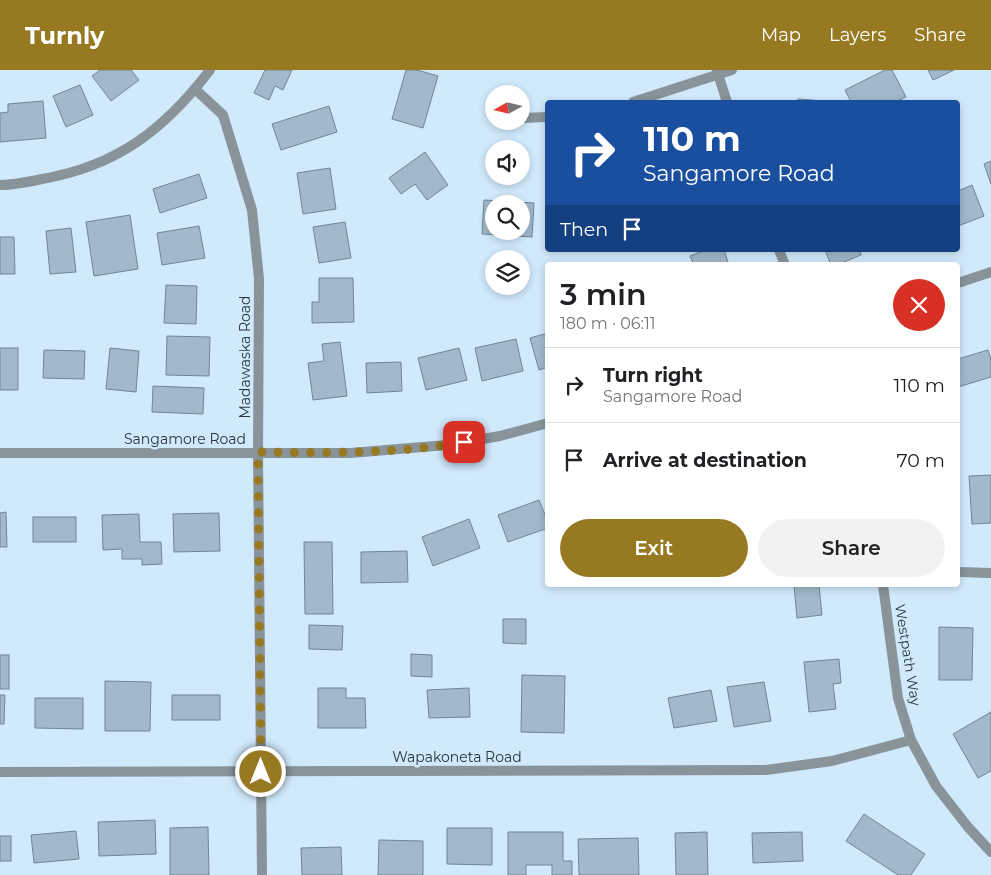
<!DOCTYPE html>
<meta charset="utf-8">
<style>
body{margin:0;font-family:Montserrat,sans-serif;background:#f2f2f2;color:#202124;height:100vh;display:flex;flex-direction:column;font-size:19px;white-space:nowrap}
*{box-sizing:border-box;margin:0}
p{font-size:16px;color:#757577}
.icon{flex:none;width:28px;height:28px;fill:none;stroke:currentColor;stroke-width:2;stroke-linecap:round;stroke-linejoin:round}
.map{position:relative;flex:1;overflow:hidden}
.drawer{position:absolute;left:545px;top:192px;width:415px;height:325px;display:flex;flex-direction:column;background:#fff;border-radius:5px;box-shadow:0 2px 8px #0003}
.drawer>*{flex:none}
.top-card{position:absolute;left:545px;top:30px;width:415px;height:152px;border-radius:5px;box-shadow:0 2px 8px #0003;background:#1a4fa0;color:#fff;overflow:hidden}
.needle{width:32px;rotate:262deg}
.tools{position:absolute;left:485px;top:15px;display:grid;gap:10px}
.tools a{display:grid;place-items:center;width:45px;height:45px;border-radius:50%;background:#fff;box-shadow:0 2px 8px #0003;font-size:25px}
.pin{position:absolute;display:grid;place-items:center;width:42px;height:42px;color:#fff;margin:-21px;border-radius:10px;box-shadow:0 2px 8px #0006}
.me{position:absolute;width:55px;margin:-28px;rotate:0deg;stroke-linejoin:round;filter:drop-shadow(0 0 4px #0008)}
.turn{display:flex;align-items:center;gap:18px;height:105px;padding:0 15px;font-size:22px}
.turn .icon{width:65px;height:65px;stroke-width:2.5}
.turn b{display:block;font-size:35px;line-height:42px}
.then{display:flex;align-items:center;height:48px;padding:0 15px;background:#0003;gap:10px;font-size:19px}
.round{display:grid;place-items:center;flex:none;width:52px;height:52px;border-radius:26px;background:#f2f2f2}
.head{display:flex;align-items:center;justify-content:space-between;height:85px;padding:0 15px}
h1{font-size:30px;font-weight:600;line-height:38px}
.cta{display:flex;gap:10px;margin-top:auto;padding:10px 15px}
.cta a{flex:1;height:58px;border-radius:30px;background:#977922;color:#fff;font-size:20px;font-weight:600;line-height:58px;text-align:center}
.cta a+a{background:#f2f2f2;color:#202124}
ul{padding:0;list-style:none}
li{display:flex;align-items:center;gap:15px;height:75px;padding:0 15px;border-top:1px solid #e0e0e0}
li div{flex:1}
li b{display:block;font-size:19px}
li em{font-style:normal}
header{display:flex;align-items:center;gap:30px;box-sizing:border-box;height:70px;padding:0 25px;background:#977922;color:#fff}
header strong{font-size:24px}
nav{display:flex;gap:28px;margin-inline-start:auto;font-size:18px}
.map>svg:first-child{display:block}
.building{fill:#a1b9ca;stroke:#6f8696;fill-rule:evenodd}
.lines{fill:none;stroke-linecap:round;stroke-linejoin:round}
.minor{stroke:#88939a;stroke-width:10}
.tertiary{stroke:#88939a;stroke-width:10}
.route{stroke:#977922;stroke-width:9;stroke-dasharray:0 16.2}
.labels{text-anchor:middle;stroke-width:5;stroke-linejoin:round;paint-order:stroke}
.street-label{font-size:14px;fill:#2b353c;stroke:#d0e9fb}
</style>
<header>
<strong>Turnly</strong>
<nav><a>Map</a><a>Layers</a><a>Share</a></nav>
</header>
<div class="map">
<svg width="991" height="805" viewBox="0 0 991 805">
<rect width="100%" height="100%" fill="#d0e9fb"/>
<!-- building -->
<g class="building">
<polygon points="100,0 131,0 139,10 111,31 92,6"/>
<polygon points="265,0 292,0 283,20 275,16 269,30 254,23"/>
<polygon points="406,0 417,0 438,6 423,58 392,49"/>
<polygon points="885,0 892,0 906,27 895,32 851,32 845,20"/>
<polygon points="928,0 954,0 933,10"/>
<polygon points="80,15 93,45 66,57 53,26"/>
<polygon points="798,29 825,31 825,32 797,32"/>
<polygon points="43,31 46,68 0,72 0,43 8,42 8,34"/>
<polygon points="329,36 337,62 281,80 272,54"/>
<polygon points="425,82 448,115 427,130 415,114 401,124 389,108"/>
<polygon points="991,91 991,114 984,94"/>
<polygon points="330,98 336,139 303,144 297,103"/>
<polygon points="199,104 207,128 160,143 153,119"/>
<polygon points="972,115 984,146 958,156 958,121"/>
<path d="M484,130L534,133L532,167L482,164ZM494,134H521V161H494Z"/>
<polygon points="130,145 138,199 94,206 86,152"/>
<polygon points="345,152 351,188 319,193 313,157"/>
<polygon points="199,156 205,188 162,195 157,163"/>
<polygon points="71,158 76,202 50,204 46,161"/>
<polygon points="0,167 14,167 15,204 0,204"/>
<polygon points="706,180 724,180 729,195 694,195 690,186"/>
<polygon points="825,180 860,180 861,185 837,195 831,195"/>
<polygon points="319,208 353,208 354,252 312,253 312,232 319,232"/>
<polygon points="166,215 197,216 196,254 164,253"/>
<polygon points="548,263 548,297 539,300 530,268"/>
<polygon points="167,266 210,267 209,306 166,305"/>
<polygon points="516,269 523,301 482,311 475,278"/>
<polygon points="340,272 347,326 313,330 308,293 324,291 322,274"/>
<rect x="0" y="278" width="18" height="42"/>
<polygon points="110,278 139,281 136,322 106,319"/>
<polygon points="459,278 467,310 426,320 418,288"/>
<polygon points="44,280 85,281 84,309 43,308"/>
<polygon points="988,280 991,289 991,307 958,317 958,289"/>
<polygon points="401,292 402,321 367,323 366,293"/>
<polygon points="153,316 204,318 203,344 152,342"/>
<polygon points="991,405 991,453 972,454 969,406"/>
<polygon points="539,430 548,452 548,458 508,472 498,445"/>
<polygon points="6,442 7,477 0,477 0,443"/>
<polygon points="219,443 220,481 174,482 173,444"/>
<polygon points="139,444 140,472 161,472 162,494 142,495 142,489 122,489 122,479 103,480 102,445"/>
<rect x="33" y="447" width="43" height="25"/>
<polygon points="469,449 480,478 433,496 422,467"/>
<polygon points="304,472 332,472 333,544 305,544"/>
<polygon points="407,481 408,512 361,513 361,482"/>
<polygon points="794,515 819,515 822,545 797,548"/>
<polygon points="503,549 526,549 526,574 503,573"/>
<polygon points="309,555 343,556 342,580 309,579"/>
<polygon points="939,557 973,558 972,610 939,610"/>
<polygon points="411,584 432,585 432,607 411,606"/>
<rect x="0" y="585" width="9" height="34"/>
<polygon points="839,589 841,613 833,614 836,639 809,642 804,592"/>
<polygon points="522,605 565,606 564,663 521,662"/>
<polygon points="105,611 151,612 150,661 105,661"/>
<polygon points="764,612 771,651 734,657 727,617"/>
<polygon points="318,618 346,618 346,628 365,628 366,658 318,658"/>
<polygon points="469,618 470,647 429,648 427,620"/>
<polygon points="711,620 717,651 674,658 668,628"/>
<polygon points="0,625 5,625 4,654 0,654"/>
<rect x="172" y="625" width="48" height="25"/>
<polygon points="35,628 83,628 83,659 35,658"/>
<polygon points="991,642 991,701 978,708 953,664"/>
<polygon points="864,744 925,784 911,805 898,805 846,771"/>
<polygon points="155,750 156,784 99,786 98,752"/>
<polygon points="208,757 209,805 170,805 170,758"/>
<polygon points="447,758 492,758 492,795 447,794"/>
<polygon points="76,761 79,789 34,793 31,765"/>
<polygon points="508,762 563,762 563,791 572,791 572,805 552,805 552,795 526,795 526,805 508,805"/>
<polygon points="707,762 708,805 676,805 675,763"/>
<polygon points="802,762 803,791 753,793 752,763"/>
<rect x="0" y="766" width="11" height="25"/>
<polygon points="638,768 639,805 579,805 578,769"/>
<polygon points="379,770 423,771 423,805 378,805"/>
<polygon points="341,777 342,805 302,805 301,778"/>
</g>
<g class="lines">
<!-- minor -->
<g class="minor">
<polyline points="717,1 727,32"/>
<polyline points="195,19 223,45 252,140 259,209 258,382 262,805"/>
<polyline points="633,32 732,0"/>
<polyline points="521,48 548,47"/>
<path d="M0,115C14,115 28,112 42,109C117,96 164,60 210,0"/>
<polyline points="779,180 785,195"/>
<polyline points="958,502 991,503"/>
<polyline points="883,515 898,628 911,670 936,716 968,757 991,782"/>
<polyline points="0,702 766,700 832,691 911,670"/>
</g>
<!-- tertiary -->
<g class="tertiary">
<polyline points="958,213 991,202"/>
<polyline points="0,383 350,383 447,375 500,366 548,353"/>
</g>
</g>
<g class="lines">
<!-- route -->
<path class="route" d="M261,702L258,382C326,383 397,384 464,372"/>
</g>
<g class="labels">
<!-- street labels -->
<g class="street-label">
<text transform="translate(245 287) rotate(-90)" y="5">Madawaska Road</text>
<text x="185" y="374">Sangamore Road</text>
<text transform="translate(908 585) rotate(81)" y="5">Westpath Way</text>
<text x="457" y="692">Wapakoneta Road</text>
</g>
</g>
</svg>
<div class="tools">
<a><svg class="needle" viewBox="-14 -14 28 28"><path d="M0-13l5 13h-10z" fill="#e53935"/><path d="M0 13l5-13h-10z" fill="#757577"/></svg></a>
<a><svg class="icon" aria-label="sound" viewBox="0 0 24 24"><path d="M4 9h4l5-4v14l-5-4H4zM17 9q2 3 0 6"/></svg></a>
<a><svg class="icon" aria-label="search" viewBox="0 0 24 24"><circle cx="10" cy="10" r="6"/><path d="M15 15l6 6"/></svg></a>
<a><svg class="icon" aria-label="layers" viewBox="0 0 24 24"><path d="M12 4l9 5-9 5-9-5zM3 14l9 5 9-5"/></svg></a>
</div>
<div class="pin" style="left:464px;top:372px;background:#d93025"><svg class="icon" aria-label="arrive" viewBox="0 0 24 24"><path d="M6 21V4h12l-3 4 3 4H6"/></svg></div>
<svg class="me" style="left:261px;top:702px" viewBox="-20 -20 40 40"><circle r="17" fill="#977922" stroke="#fff" stroke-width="3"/><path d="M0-11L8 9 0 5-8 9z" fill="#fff"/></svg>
<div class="top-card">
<div class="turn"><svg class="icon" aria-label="right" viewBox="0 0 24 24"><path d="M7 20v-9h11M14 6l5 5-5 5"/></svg><div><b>110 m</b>Sangamore Road</div></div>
<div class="then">Then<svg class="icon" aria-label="arrive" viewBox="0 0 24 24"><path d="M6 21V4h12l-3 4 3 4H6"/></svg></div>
</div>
<section class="drawer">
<div class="head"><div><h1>3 min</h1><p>180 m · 06:11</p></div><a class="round" style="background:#d93025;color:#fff"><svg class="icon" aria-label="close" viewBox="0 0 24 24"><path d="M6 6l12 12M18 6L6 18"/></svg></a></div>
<ul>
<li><svg class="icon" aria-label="right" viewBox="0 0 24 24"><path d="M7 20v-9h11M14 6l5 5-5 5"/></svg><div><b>Turn right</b><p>Sangamore Road</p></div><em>110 m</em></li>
<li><svg class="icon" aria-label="arrive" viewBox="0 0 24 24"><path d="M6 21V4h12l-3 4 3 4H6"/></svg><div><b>Arrive at destination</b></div><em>70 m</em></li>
</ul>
<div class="cta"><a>Exit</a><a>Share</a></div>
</section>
</div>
